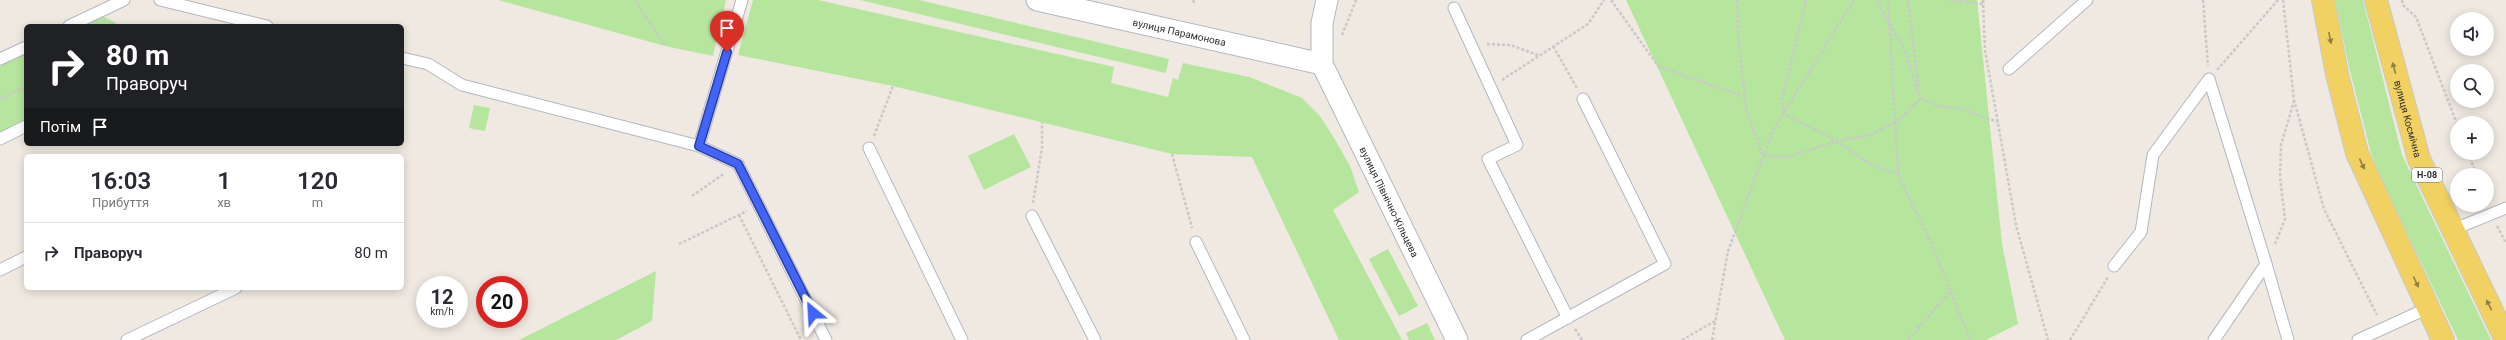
<!DOCTYPE html>
<html lang="uk">
<meta charset="utf-8">
<style>
body{margin:0;font-family:Roboto,sans-serif;background:#f7f7f7;color:#2b2b33;height:100vh;display:flex;flex-direction:column;font-size:15px;white-space:nowrap}
*{box-sizing:border-box;margin:0}
p{font-size:13px;color:#7c7c81}
.icon{flex:none;width:22px;height:22px;fill:none;stroke:currentColor;stroke-width:2;stroke-linecap:round;stroke-linejoin:round}
.map{position:relative;flex:1;overflow:hidden}
.drawer{position:absolute;left:24px;top:154px;width:380px;height:136px;display:flex;flex-direction:column;background:#fff;border-radius:6px;box-shadow:0 2px 10px #0003}
.drawer>*{flex:none}
.banner{position:absolute;left:24px;top:24px;width:380px;height:122px;border-radius:6px;box-shadow:0 2px 10px #0003;background:#202124;color:#fff;overflow:hidden}
.buttons{position:absolute;left:2450px;top:12px;display:grid;gap:8px}
.buttons a{display:grid;place-items:center;width:44px;height:44px;border-radius:50%;background:#fff;box-shadow:0 2px 10px #0003;font-size:20px}
.speed{position:absolute;left:416px;top:276px;display:flex;gap:8px;font-size:20px;font-weight:700;text-align:center}
.speed>*{display:grid;place-content:center;width:52px;height:52px;border-radius:50%;background:#fff;box-shadow:0 2px 10px #0003;line-height:1}
.speed small{font-size:10px;font-weight:400}
.speed .limit{border:6px solid #d22;background:#fff;color:#111}
.pin{position:absolute;display:grid;place-items:center;width:34px;height:34px;color:#fff;margin:-41px -17px;border-radius:50% 50% 50% 0;rotate:-45deg;box-shadow:0 0 4px #0007}
.pin .icon{rotate:45deg}
.me{position:absolute;width:44px;margin:-22px;rotate:333deg;stroke-linejoin:round;filter:drop-shadow(0 0 3px #0008)}
.turn{display:flex;align-items:center;gap:14px;height:84px;padding:0 16px;font-size:18px}
.turn .icon{width:52px;height:52px;stroke-width:2.5}
.turn b{display:block;font-size:28px;line-height:34px}
.then{display:flex;align-items:center;height:38px;padding:0 16px;background:#0003;gap:8px;font-size:15px}
.eta{display:flex;justify-content:space-evenly;align-items:center;height:68px;text-align:center}
.eta b{font-size:24px;font-weight:600;line-height:28px}
ul{padding:0;list-style:none}
li{display:flex;align-items:center;gap:12px;height:60px;padding:0 16px;border-top:1px solid #e1e1e2}
li div{flex:1}
li b{display:block;font-size:15px}
li em{font-style:normal}
.map>svg:first-child{display:block}
.green{fill:#b6e59e}
.lines{fill:none;stroke-linecap:round;stroke-linejoin:round}
.lane-casing{stroke:#b4b7c1;stroke-width:13}
.street-casing{stroke:#b4b7c1;stroke-width:23}
.primary-casing{stroke:#c9c9c9;stroke-width:24}
.path{stroke:#c9c9c9;stroke-width:2.5;stroke-dasharray:3 2;stroke-linecap:butt}
.lane{stroke:#fff;stroke-width:11}
.street{stroke:#fff;stroke-width:21}
.primary{stroke:#f2d163;stroke-width:22}
.oneway{fill:#908048}
.route-casing{stroke:#2b41a3;stroke-width:10}
.route{stroke:#4264fb;stroke-width:7}
.labels{text-anchor:middle;stroke-width:3;stroke-linejoin:round;paint-order:stroke}
.shield{fill:#fff;stroke:#6d6d6d;stroke-width:1}
.shield-label{font-size:9px;font-weight:bold;fill:#2e2e2e}
.street-label{font-size:10px;fill:#2e2e2e;stroke:#fff}
</style>
<div class="map">
<svg width="2506" height="340" viewBox="0 0 2506 340">
<rect width="100%" height="100%" fill="#efe9e1"/>
<!-- green -->
<g class="green">
<polygon points="498,0 726,0 713,56 665,46"/>
<polygon points="753,0 818,0 1114,67 1111,83 1168,97 1173,78 1178,80 1183,63 1249,77 1302,98 1320,116 1334,138 1350,166 1359,192 1333,210 1402,340 1339,340 1252,157 1172,154 893,86 738,55"/>
<polygon points="860,0 919,0 1169,59 1166,73"/>
<polygon points="1626,0 1977,0 2002,244 2018,324 1986,340 1785,340"/>
<polygon points="2335,0 2363,0 2402,155 2491,340 2458,340 2384,185 2371,153 2348,63"/>
<polygon points="97,13 121,26 69,26"/>
<polygon points="26,47 26,126 0,139 0,59"/>
<polygon points="474,105 490,108 485,131 469,128"/>
<polygon points="1014,134 1031,167 984,190 968,156"/>
<polygon points="1388,249 1418,306 1399,316 1369,259"/>
<polygon points="656,271 652,321 616,340 519,340"/>
<polygon points="1427,323 1435,340 1409,340 1406,333"/>
</g>
<g class="lines">
<!-- lane casing -->
<g class="lane-casing">
<g id="lane">
<polyline points="160,0 267,26"/>
<polyline points="742,0 699,146 738,164 826,340"/>
<polyline points="1454,8 1517,145 1488,159 1568,318"/>
<polyline points="69,26 124,0"/>
<polyline points="402,58 428,64 462,85 699,146"/>
<polyline points="0,59 26,47"/>
<polyline points="2009,69 2087,0"/>
<polyline points="0,139 26,126"/>
<polyline points="869,148 962,340"/>
<polyline points="1032,216 1095,340"/>
<polyline points="2452,230 2506,208"/>
<polyline points="1196,242 1244,340"/>
<polyline points="2266,264 2288,340"/>
<polyline points="2114,266 2141,232 2153,155 2209,79 2266,264 2214,340"/>
<polyline points="0,270 26,257"/>
<polyline points="127,340 236,288"/>
<polyline points="1527,340 1665,264 1583,99"/>
<polyline points="2358,340 2428,308"/>
</g>
</g>
<!-- street casing -->
<g class="street-casing">
<g id="street">
<path id="s1" d="M1037,0L1322,64"/>
<path id="s2" d="M1327,0L1322,23V64L1457,340"/>
</g>
</g>
<!-- primary casing -->
<g class="primary-casing">
<g id="primary">
<polyline points="2323,0 2337,74 2357,153 2443,340"/>
<path id="s3" d="M2376,0L2419,159L2506,340"/>
</g>
</g>
<!-- path -->
<g class="path">
<polyline points="635,0 665,46"/>
<polyline points="1193,0 1195,5"/>
<polyline points="1611,0 1658,66 1745,97"/>
<polyline points="1737,0 1738,32 1746,109 1763,156 1786,157 1842,140 1871,135 1899,120 1920,99 1906,53 1876,0"/>
<polyline points="1806,0 1782,100 1784,114 1828,136 1872,165 1898,174 1888,0"/>
<polyline points="1908,0 1919,91"/>
<polyline points="1950,0 1983,4"/>
<polyline points="1983,0 1985,50 2016,225 2048,340"/>
<polyline points="2203,0 2208,66"/>
<polyline points="2283,0 2294,100 2324,209 2377,315"/>
<polyline points="2402,0 2403,5 2416,17 2457,124"/>
<polyline points="1342,35 1356,0"/>
<polyline points="1487,44 1510,45 1538,55"/>
<polyline points="1553,46 1577,88"/>
<polyline points="2217,70 2278,0"/>
<polyline points="1502,80 1588,24 1604,0"/>
<polyline points="1920,98 1941,107 1959,108 1998,122"/>
<polyline points="0,99 26,86"/>
<polyline points="874,136 893,86"/>
<polyline points="2468,153 2477,175"/>
<polyline points="1172,154 1192,228"/>
<polyline points="1898,174 1933,247 1970,340"/>
<polyline points="692,196 725,173"/>
<polyline points="1033,203 1042,148 1042,122"/>
<polyline points="739,215 801,340"/>
<polyline points="2497,226 2506,243"/>
<polyline points="679,244 747,211"/>
<polyline points="2275,244 2285,219 2280,178 2281,145 2294,101"/>
<polyline points="1575,329 1582,340"/>
<polyline points="1682,340 1715,321"/>
<polyline points="1712,340 1728,251 1773,130 1854,0"/>
<polyline points="1908,340 1950,291"/>
<polyline points="2070,340 2108,277"/>
</g>
<!-- lane -->
<use href="#lane" class="lane"/>
<!-- street -->
<use href="#street" class="street"/>
<!-- primary -->
<use href="#primary" class="primary"/>
</g>
<!-- one-way arrows -->
<defs><path id="oneway-solid" d="M-6-.8H1V-3.2L6.5 0L1 3.2V.8H-6Z"/></defs>
<g class="oneway">
<use href="#oneway-solid" transform="translate(2330 38) rotate(79)"/>
<use href="#oneway-solid" transform="translate(2394 68) rotate(-105)"/>
<use href="#oneway-solid" transform="translate(2362 164) rotate(65)"/>
<use href="#oneway-solid" transform="translate(2416 282) rotate(65)"/>
<use href="#oneway-solid" transform="translate(2489 305) rotate(-116)"/>
</g>
<g class="lines">
<!-- route casing -->
<g class="route-casing">
<polyline id="route" points="727,52 699,146 738,164 813,313"/>
</g>
<!-- route -->
<use href="#route" class="route"/>
</g>
<g class="labels">
<!-- shield labels -->
<rect class="shield" x="2412" y="168" width="30" height="14" rx="3"/>
<g class="shield-label">
<text x="2427" y="178">Н-08</text>
</g>
<!-- street labels -->
<g class="street-label">
<text dy="4" stroke="none"><textPath href="#s1" startOffset="146">вулиця Парамонова</textPath></text>
<text dy="4" stroke="none"><textPath href="#s3" startOffset="123">вулиця Космічна</textPath></text>
<text dy="4" stroke="none"><textPath href="#s2" startOffset="218">вулиця Північно-Кільцева</textPath></text>
</g>
</g>
</svg>
<div class="buttons">
<a><svg class="icon" aria-label="sound" viewBox="0 0 24 24"><path d="M4 9h4l5-4v14l-5-4H4zM17 9q2 3 0 6"/></svg></a>
<a><svg class="icon" aria-label="search" viewBox="0 0 24 24"><circle cx="10" cy="10" r="6"/><path d="M15 15l6 6"/></svg></a>
<a>+</a>
<a>−</a>
</div>
<div class="speed"><div>12<small>km/h</small></div><div class="limit">20</div></div>
<div class="pin" style="left:727px;top:52px;background:#d93025"><svg class="icon" aria-label="arrive" viewBox="0 0 24 24"><path d="M6 21V4h12l-3 4 3 4H6"/></svg></div>
<svg class="me" style="left:813px;top:313px" viewBox="-20 -20 40 40"><path d="M0-17L14 15 0 8-14 15z" fill="#4264fb" stroke="#fff" stroke-width="4"/></svg>
<div class="banner">
<div class="turn"><svg class="icon" aria-label="right" viewBox="0 0 24 24"><path d="M7 20v-9h11M14 6l5 5-5 5"/></svg><div><b>80 m</b>Праворуч</div></div>
<div class="then">Потім<svg class="icon" aria-label="arrive" viewBox="0 0 24 24"><path d="M6 21V4h12l-3 4 3 4H6"/></svg></div>
</div>
<section class="drawer">
<div class="eta">
<div><b>16:03</b><p>Прибуття</p></div>
<div><b>1</b><p>хв</p></div>
<div><b>120</b><p>m</p></div>
</div>
<ul>
<li><svg class="icon" aria-label="right" viewBox="0 0 24 24"><path d="M7 20v-9h11M14 6l5 5-5 5"/></svg><div><b>Праворуч</b></div><em>80 m</em></li>
</ul>
</section>
</div>
